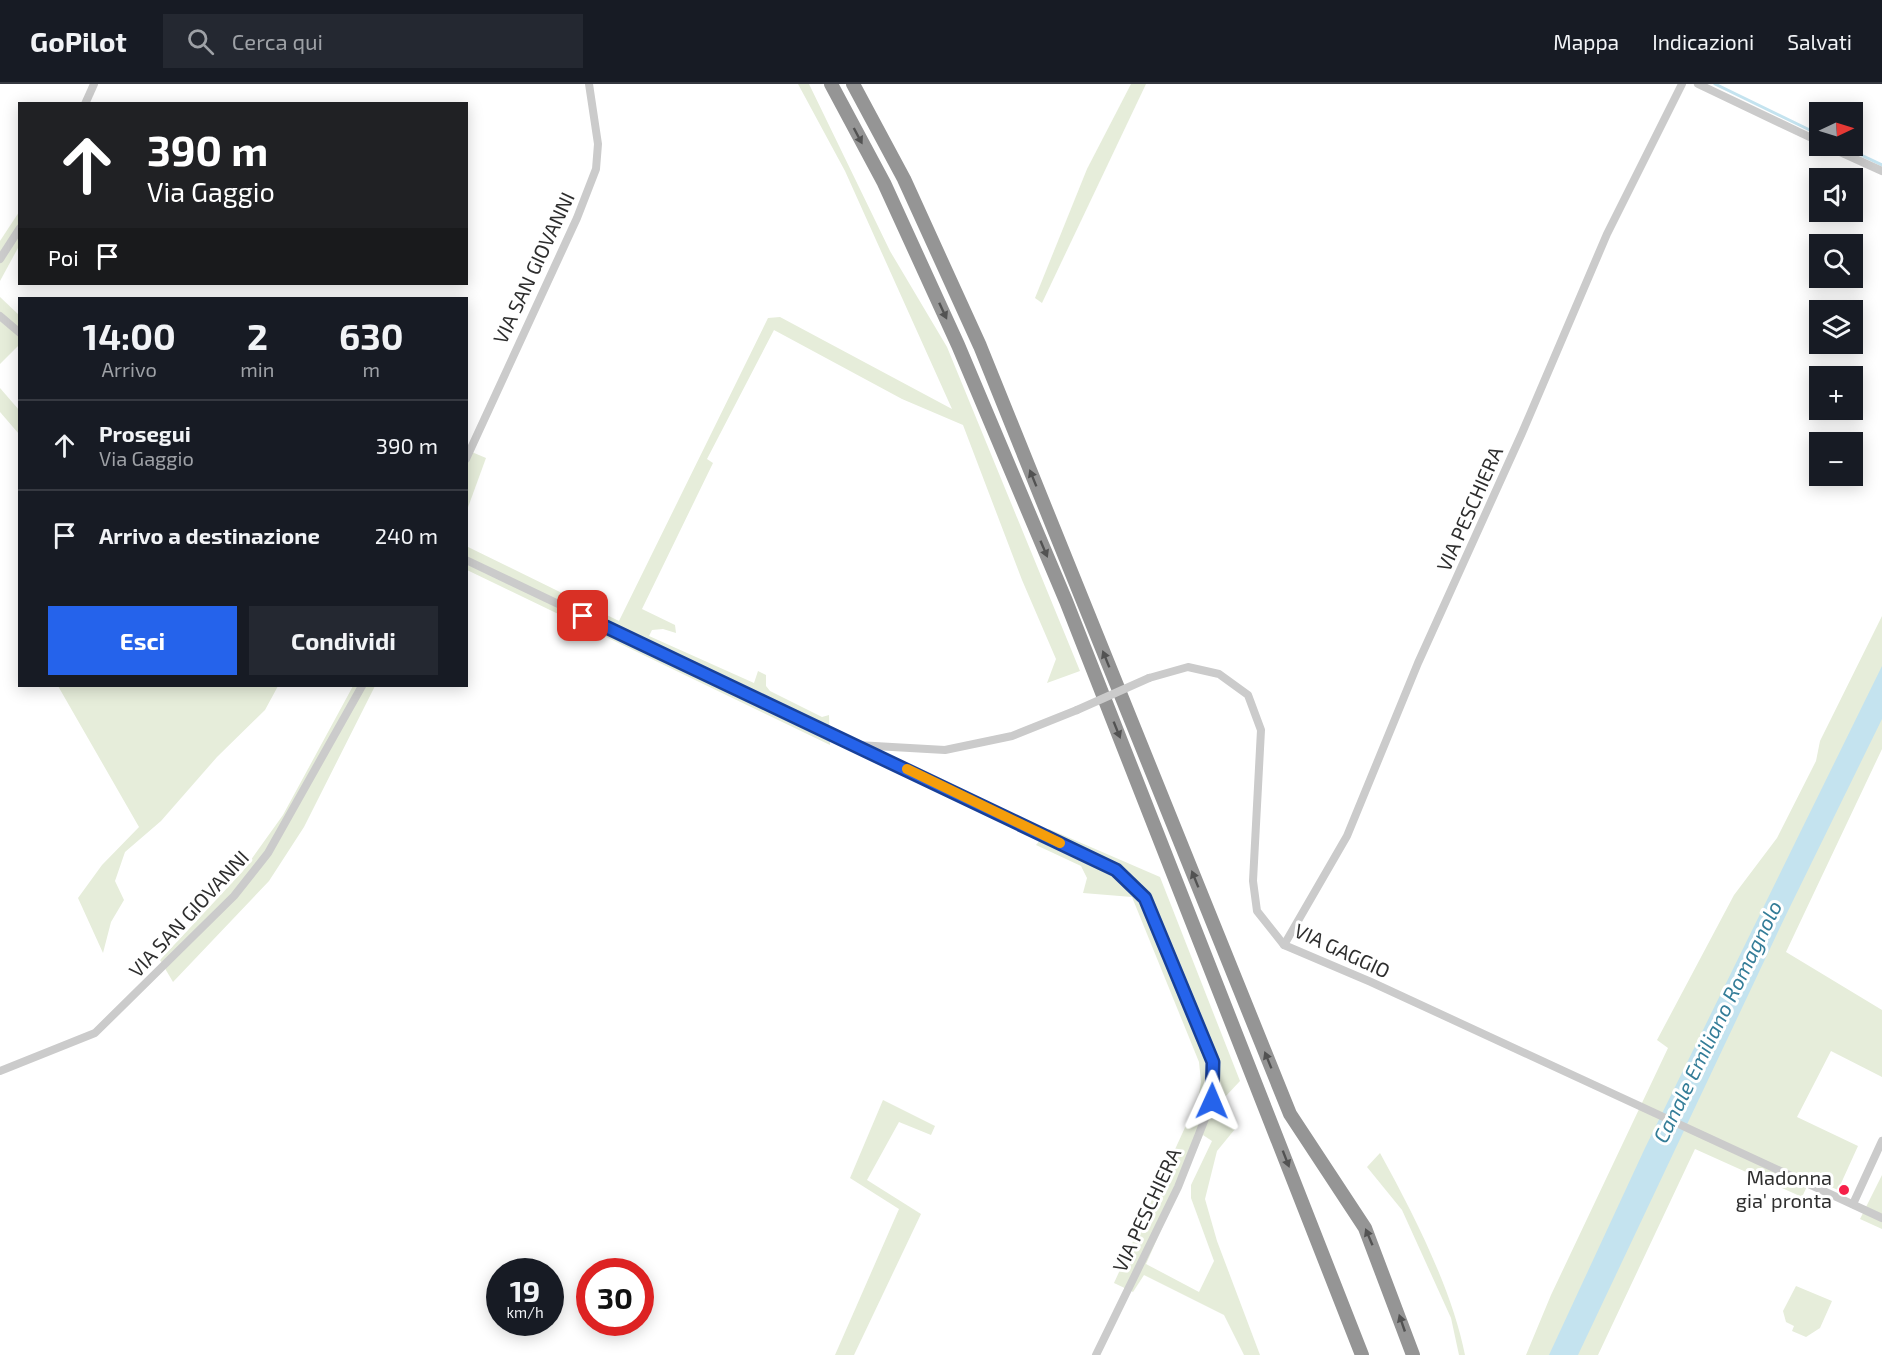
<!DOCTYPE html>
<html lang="it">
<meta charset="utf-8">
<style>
body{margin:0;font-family:"Exo 2",sans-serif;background:#242831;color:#f1f3f6;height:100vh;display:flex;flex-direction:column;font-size:22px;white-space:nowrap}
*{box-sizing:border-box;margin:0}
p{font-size:20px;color:#9ea1a6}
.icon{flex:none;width:33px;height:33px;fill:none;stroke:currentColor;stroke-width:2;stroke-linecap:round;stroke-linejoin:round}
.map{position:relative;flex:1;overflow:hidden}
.drawer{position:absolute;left:18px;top:213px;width:450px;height:390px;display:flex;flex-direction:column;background:#171b24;border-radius:0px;box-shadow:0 3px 15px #0003}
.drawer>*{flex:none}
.top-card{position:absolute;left:18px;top:18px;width:450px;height:183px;border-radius:0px;box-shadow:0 3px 15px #0003;background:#202124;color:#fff;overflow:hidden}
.needle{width:39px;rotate:86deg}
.controls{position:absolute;left:1809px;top:18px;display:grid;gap:12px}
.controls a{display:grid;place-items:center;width:54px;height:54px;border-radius:0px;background:#171b24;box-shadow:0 3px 15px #0003;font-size:30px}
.speed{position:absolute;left:486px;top:1174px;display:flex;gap:12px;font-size:30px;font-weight:700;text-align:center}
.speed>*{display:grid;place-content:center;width:78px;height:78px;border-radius:50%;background:#171b24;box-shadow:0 3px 15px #0003;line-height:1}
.speed small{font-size:15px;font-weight:400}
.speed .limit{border:9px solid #d22;background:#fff;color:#111}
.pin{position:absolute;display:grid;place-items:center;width:51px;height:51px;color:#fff;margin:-26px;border-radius:12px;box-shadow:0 3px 9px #0006}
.me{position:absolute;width:66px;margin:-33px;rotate:1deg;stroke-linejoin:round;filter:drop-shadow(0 0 4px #0008)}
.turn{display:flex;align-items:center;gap:21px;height:126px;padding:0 30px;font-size:27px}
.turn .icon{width:78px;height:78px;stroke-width:2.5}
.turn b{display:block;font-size:42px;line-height:51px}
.then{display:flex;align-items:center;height:57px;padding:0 30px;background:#0003;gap:12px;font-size:22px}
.eta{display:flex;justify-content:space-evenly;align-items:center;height:102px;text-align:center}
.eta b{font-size:36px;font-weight:700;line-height:42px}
.action{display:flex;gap:12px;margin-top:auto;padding:12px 30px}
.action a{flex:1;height:69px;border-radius:0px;background:#2563eb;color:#fff;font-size:24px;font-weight:700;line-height:69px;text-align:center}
.action a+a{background:#242831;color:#f1f3f6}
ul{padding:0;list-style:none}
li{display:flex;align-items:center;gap:18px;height:90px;padding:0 30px;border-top:2px solid #363941}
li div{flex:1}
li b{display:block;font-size:22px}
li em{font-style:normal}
header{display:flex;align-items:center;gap:36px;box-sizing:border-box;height:84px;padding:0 30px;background:#171b24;border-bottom:2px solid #363941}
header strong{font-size:28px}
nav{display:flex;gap:33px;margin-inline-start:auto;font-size:21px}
.search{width:420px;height:54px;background:#242831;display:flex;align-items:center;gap:15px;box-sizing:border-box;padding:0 21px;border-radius:0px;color:#9ea1a6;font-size:22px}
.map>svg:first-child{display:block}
.green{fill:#e6edda;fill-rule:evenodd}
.water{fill:#c4e3ef}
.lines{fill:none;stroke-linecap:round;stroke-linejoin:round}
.stream{stroke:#c4e3ef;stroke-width:3}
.minor{stroke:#cbcbcb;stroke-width:8}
.motorway{stroke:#959595;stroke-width:14}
.minor-bridge{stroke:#cbcbcb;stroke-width:8}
.oneway{fill:#525252}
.route-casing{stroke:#184099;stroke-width:15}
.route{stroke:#2563eb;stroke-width:10}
.slow{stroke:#f59e0b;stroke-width:10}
.poi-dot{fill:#f62049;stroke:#fff;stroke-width:2}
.labels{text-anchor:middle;stroke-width:6;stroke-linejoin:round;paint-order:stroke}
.street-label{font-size:20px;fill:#2e2e2e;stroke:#fff}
.poi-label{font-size:20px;fill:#2e2e2e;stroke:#fff;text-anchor:end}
.water-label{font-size:21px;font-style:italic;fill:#347d98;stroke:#fff}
</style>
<header>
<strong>GoPilot</strong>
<div class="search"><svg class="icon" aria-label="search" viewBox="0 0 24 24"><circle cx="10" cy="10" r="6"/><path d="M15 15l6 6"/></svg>Cerca qui</div>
<nav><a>Mappa</a><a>Indicazioni</a><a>Salvati</a></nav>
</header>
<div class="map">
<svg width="1882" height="1271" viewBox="0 0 1882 1271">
<rect width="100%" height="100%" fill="#fff"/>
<!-- green -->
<g class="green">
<polygon points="798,0 809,0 890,167 947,263 1080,587 1047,599 1056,575 1022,496 963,341 902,315 774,246 707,375 713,379 642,525 675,541 676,549 663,545 652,546 649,552 754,599 758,587 766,591 766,602 770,607 822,633 829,631 830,661 467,486 466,462 619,537 768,234 780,233 952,325 845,87"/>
<polygon points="1131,0 1146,0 1042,219 1035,214 1087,85"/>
<polygon points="19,128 19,162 0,197 0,157"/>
<polygon points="0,213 20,232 19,261 0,280"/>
<polygon points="0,304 19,326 19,350 0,328"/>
<polygon points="467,366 486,374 467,426"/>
<polygon points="1882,532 1882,665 1786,868 1882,926 1882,993 1831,967 1797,1033 1858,1062 1838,1106 1811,1094 1802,1113 1695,1065 1598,1271 1526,1271 1551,1211 1668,964 1657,956 1734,811 1777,754 1816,677 1820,657"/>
<polygon points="58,602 278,602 265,626 217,673 161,737 125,768 115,797 124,816 111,838 103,869 78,814 102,781 139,743"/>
<polygon points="353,602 375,602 304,743 269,797 173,898 160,876 243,787 283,731"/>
<path d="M1049,745L1160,793L1240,997L1224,1014L1235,1045L1217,1067L1205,1115L1217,1157L1260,1271H1244L1224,1231L1144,1191L1133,1208L1114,1199L1198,1015L1201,998L1199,978L1132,813L1083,809L1087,794L1081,782L1036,761ZM1203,1051L1212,1057L1191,1101V1114L1214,1177L1199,1208L1146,1180Z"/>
<polygon points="883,1016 935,1042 931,1051 899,1038 867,1096 921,1130 854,1271 835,1271 899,1125 850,1094"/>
<path d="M1380,1069C1413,1129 1452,1205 1465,1271H1459L1451,1234L1402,1126L1367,1083Z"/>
<polygon points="1882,1091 1882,1145 1860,1135"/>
<polygon points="1796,1202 1832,1217 1820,1244 1806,1253 1792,1247 1794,1242 1786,1238 1783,1227"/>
</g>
<!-- water -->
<polygon class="water" points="1882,582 1882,635 1785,833 1578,1271 1549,1271 1645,1064"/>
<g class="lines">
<!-- stream -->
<g class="stream">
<polyline points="1715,0 1820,51"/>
<polyline points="1842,62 1882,81"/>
</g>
<!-- minor -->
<g class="minor">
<polyline points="1698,0 1820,58"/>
<polyline points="85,20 94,0"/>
<polyline points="1827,62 1882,87"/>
<polyline points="0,175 20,144"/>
<polyline points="0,232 20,249"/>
<polyline points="466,375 577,134 596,85 598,60 589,0"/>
<polyline points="466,476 1116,786 1145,814 1213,978 1212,1017 1178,1103 1096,1271"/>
<polyline points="1149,594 1188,583 1219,590 1248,611 1261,646 1253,797 1257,827 1284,861 1371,898 1882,1134"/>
<polyline points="857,661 945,666 1012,652 1077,626"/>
<polyline points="1284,861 1347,752 1418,579 1522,349 1607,150 1682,0"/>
<polyline points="0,987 95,949 234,812 268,769 362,602"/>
<polyline points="1853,1120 1882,1057"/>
</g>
<!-- motorway -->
<g class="motorway">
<polyline points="831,0 884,99 958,261 1066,517 1362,1271"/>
<polyline points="853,0 904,95 980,262 1290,1030 1365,1144 1413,1271"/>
</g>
<!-- minor-bridge -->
<polyline class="minor-bridge" points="1077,626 1149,594"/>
</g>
<!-- one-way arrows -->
<defs><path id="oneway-solid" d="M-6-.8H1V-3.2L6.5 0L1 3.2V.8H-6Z" transform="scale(1.5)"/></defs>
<g class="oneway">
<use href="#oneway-solid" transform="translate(858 52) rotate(62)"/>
<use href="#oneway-solid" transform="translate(943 227) rotate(65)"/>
<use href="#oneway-solid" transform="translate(1033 394) rotate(-112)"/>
<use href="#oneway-solid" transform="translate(1044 465) rotate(67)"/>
<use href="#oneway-solid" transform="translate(1106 575) rotate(-112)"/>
<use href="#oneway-solid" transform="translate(1117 646) rotate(68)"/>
<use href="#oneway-solid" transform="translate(1195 795) rotate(-112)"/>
<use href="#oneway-solid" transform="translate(1268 976) rotate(-112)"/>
<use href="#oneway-solid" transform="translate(1286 1075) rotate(69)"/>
<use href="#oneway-solid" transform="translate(1369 1153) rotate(-113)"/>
<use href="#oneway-solid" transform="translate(1402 1239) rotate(-109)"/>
</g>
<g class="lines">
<!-- route casing -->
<g class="route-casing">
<polyline id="route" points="583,532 1116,786 1145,814 1213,978 1212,1017"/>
</g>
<!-- route -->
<use href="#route" class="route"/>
<!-- slow -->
<polyline class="slow" points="907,685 1060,759"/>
</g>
<!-- markers -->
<circle class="poi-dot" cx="1844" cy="1106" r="6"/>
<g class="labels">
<!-- street labels -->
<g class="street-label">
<text transform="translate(534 184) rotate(-65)" y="7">VIA SAN GIOVANNI</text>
<text transform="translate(1470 425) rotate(-66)" y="7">VIA PESCHIERA</text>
<text transform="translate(189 830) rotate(-47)" y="7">VIA SAN GIOVANNI</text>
<text transform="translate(1342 867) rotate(25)" y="7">VIA GAGGIO</text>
<text transform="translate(1147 1126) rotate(-65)" y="7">VIA PESCHIERA</text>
</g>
<!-- poi labels -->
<g class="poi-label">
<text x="1832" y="1101">Madonna<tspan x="1832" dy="23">gia' pronta</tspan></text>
</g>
<!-- water labels -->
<g class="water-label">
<text transform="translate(1718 938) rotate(-64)" y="7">Canale Emiliano Romagnolo</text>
</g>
</g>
</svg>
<div class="controls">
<a><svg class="needle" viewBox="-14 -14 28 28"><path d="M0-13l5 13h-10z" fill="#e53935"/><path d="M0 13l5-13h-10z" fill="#9ea1a6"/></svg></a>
<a><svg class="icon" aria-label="sound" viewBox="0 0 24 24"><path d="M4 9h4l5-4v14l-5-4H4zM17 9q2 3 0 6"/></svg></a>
<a><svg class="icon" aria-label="search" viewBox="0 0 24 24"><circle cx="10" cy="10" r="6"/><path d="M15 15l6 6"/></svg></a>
<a><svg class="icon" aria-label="layers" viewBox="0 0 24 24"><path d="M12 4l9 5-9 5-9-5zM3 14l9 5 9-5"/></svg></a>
<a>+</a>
<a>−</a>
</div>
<div class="speed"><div>19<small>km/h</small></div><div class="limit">30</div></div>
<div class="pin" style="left:583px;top:532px;background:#d93025"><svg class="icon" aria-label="arrive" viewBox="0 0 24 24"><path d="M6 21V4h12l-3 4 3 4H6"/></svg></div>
<svg class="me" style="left:1212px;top:1017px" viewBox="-20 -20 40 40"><path d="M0-17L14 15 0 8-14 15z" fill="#2563eb" stroke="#fff" stroke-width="4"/></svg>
<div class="top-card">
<div class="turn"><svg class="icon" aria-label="ahead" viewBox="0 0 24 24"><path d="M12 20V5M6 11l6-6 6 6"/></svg><div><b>390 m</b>Via Gaggio</div></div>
<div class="then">Poi<svg class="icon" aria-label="arrive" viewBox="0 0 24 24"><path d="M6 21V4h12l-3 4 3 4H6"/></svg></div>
</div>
<section class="drawer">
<div class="eta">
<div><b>14:00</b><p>Arrivo</p></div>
<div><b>2</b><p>min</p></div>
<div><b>630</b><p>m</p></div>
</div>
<ul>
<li><svg class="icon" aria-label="ahead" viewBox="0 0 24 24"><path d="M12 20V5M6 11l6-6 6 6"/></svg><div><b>Prosegui</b><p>Via Gaggio</p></div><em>390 m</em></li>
<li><svg class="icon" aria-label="arrive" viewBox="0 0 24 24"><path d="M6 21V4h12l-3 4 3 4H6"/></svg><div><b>Arrivo a destinazione</b></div><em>240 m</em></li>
</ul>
<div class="action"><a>Esci</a><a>Condividi</a></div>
</section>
</div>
